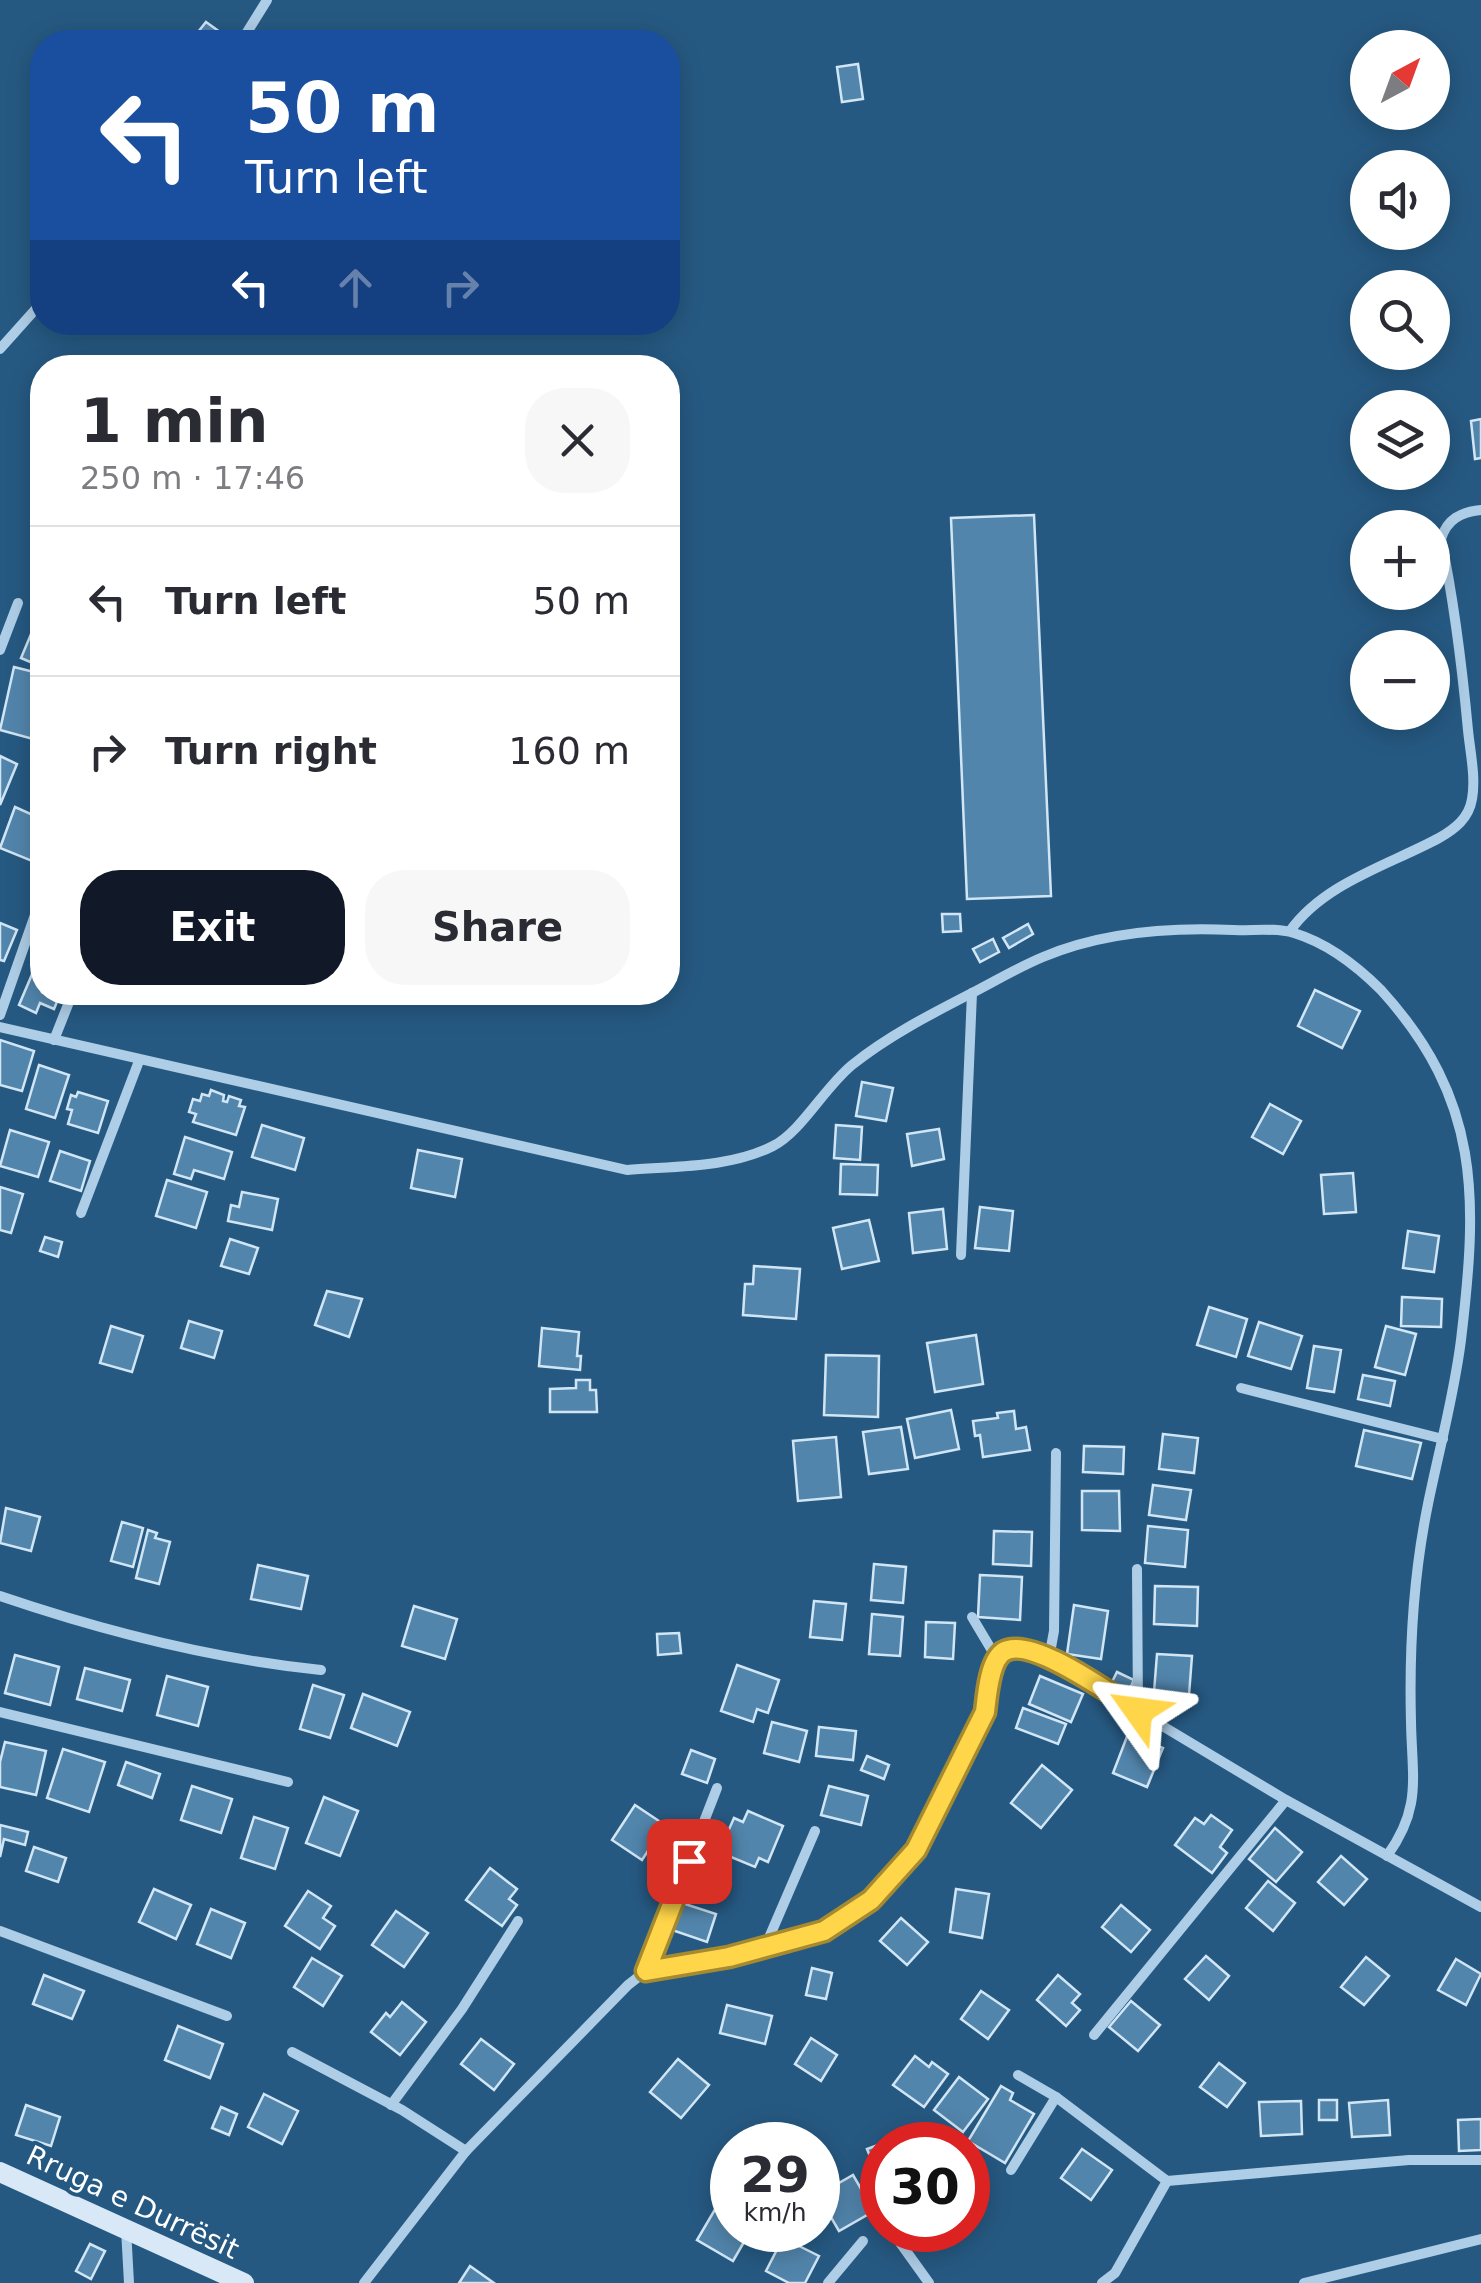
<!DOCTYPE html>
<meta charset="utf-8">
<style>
body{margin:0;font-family:"DejaVu Sans",sans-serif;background:#f7f7f7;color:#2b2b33;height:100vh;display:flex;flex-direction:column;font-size:38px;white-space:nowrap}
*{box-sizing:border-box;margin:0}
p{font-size:32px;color:#7c7c81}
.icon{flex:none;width:55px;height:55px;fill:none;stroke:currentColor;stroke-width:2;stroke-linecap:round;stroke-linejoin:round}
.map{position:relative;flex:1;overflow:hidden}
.drawer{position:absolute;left:30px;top:355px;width:650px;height:650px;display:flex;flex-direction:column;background:#fff;border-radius:40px;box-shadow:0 5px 25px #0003}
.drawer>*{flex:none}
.hud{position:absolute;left:30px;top:30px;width:650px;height:305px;border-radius:40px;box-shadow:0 5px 25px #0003;background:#1a4fa0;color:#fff;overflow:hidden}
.needle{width:65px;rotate:41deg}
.fabs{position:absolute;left:1350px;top:30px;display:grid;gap:20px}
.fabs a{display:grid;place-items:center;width:100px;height:100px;border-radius:50%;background:#fff;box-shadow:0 5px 25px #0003;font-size:50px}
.speed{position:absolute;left:710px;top:2122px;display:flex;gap:20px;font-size:50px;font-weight:700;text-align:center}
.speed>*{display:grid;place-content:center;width:130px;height:130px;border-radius:50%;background:#fff;box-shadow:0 5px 25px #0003;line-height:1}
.speed small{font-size:25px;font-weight:400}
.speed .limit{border:15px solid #d22;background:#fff;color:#111}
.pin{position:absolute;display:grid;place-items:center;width:85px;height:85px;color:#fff;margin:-42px;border-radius:20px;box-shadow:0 5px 15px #0006}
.me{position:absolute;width:110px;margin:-55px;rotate:301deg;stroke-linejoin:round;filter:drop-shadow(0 0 8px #0008)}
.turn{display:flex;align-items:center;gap:35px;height:210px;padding:0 50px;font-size:45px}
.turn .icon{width:130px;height:130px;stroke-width:2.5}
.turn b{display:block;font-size:70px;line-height:85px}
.lanes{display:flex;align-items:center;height:95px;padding:0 50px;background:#0003;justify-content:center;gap:50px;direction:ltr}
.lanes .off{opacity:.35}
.round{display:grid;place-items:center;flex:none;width:105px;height:105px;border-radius:40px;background:#f7f7f7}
.overview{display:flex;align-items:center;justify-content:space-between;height:170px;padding:0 50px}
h1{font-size:60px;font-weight:700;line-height:75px}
.button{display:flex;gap:20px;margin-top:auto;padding:20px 50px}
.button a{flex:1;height:115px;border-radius:40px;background:#111827;color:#fff;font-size:40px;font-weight:700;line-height:115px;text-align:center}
.button a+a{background:#f7f7f7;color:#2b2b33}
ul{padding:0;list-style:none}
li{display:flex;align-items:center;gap:30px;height:150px;padding:0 50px;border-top:2px solid #e1e1e2}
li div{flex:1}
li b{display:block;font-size:38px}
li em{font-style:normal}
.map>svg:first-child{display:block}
.building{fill:#5285ac;stroke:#d1e6f5;stroke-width:2.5}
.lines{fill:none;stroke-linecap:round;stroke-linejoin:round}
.street{stroke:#aecee7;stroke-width:10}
.secondary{stroke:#d8e8f6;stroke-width:20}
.route-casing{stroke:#a68a30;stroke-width:25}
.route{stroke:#ffd54a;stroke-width:18}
.labels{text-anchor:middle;stroke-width:8;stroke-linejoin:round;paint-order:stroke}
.street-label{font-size:28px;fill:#fff;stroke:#265982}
</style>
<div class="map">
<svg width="1481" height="2283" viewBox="0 0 1481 2283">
<rect width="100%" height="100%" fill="#265982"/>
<!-- building -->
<g class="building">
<polygon points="206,22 220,32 212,42 190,42"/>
<polygon points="858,64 863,99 842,102 837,67"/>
<polygon points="1481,419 1481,458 1475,459 1471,421"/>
<polygon points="1034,515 1051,896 967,899 951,518"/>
<polygon points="34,627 42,630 42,667 21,658"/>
<polygon points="14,667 42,674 42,704 33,739 0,730"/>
<polygon points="0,756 17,764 0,805"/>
<polygon points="15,807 42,819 42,837 32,861 0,848"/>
<polygon points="942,914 960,914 961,931 943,932"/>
<polygon points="0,923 17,930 4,961 0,960"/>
<polygon points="1028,924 1033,934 1009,948 1003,938"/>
<polygon points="993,939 999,952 980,962 973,949"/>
<polygon points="36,965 42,968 42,992 61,992 54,1009 40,1003 36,1013 19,1005"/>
<polygon points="1315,990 1360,1011 1342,1048 1298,1026"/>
<polygon points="0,1040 34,1051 22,1091 0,1085"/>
<polygon points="39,1065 69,1075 55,1118 26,1109"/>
<polygon points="862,1082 893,1088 886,1121 856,1116"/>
<polygon points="211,1090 224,1095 223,1101 227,1102 229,1096 241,1100 239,1106 245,1107 236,1135 193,1122 196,1114 189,1112 193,1099 200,1101 202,1094 209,1096"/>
<polygon points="78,1092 108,1101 98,1133 68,1124 72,1110 67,1109 71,1095 76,1097"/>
<polygon points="1270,1104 1301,1121 1283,1154 1252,1137"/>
<polygon points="262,1125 304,1138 295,1170 252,1157"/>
<polygon points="836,1125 862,1127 860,1160 834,1158"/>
<polygon points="939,1129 944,1159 912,1166 907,1134"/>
<polygon points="10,1130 49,1142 38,1177 0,1166"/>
<polygon points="185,1137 232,1152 224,1179 194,1170 191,1179 174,1174"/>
<polygon points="418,1150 462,1159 455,1197 411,1188"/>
<polygon points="60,1151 90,1161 81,1191 50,1181"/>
<polygon points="841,1164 878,1165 877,1195 840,1194"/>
<polygon points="1353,1173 1356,1212 1324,1214 1321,1175"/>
<polygon points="167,1180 207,1192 196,1228 156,1216"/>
<polygon points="0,1187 23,1194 11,1233 0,1230"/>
<polygon points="242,1192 278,1199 272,1230 228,1221 231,1205 239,1207"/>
<polygon points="980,1207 1013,1211 1009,1251 975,1248"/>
<polygon points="943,1209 947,1249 913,1253 909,1213"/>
<polygon points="869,1220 879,1261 842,1269 833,1228"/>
<polygon points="1408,1231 1439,1236 1434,1272 1403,1268"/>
<polygon points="45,1237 62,1242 58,1257 40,1251"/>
<polygon points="230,1239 258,1248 249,1274 221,1266"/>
<polygon points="754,1266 800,1269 796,1319 743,1315 745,1284 753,1284"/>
<polygon points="327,1291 362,1299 349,1337 315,1325"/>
<polygon points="1402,1297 1442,1299 1441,1327 1401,1326"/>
<polygon points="1209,1307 1247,1319 1236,1357 1197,1345"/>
<polygon points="189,1321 222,1331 214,1358 181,1348"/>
<polygon points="1259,1322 1302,1336 1291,1369 1248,1356"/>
<polygon points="111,1326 143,1336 132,1372 100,1363"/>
<polygon points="1386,1326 1416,1334 1405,1375 1375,1367"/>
<polygon points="542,1328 579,1332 577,1356 581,1356 580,1370 539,1366"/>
<polygon points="976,1335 983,1384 935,1392 927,1343"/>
<polygon points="1314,1346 1341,1350 1334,1392 1307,1388"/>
<polygon points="826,1355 879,1356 878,1417 824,1415"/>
<polygon points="1363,1375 1395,1381 1390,1406 1358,1399"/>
<polygon points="576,1380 590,1380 590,1390 596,1390 597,1412 550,1412 550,1389 576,1388"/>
<polygon points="951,1410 959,1449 915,1458 907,1419"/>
<polygon points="1014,1411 1016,1429 1026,1427 1030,1450 983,1457 980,1435 975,1436 973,1421 998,1418 997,1413"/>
<polygon points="901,1427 908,1469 869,1474 863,1432"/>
<polygon points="1364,1430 1421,1443 1412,1479 1356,1466"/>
<polygon points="1163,1434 1198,1438 1194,1473 1159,1469"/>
<polygon points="836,1437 841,1497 798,1501 793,1441"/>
<polygon points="1084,1446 1124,1447 1123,1474 1083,1472"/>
<polygon points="1153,1485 1191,1490 1186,1520 1149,1515"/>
<polygon points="1082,1491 1119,1491 1120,1531 1082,1530"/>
<polygon points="6,1508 40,1517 31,1551 0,1543"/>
<polygon points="122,1522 143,1528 133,1567 111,1561"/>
<polygon points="1148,1526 1188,1530 1185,1567 1145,1563"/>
<polygon points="148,1530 157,1533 155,1538 170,1542 159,1584 136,1578"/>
<polygon points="994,1531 1032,1532 1031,1566 993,1564"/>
<polygon points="874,1564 906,1567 903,1603 871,1600"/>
<polygon points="258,1565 308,1576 301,1609 251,1599"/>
<polygon points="980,1575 1022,1577 1020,1620 978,1617"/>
<polygon points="1155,1586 1198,1587 1197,1626 1154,1624"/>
<polygon points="814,1601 846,1604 842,1640 810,1637"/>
<polygon points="1074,1605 1108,1611 1101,1659 1067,1654"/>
<polygon points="414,1606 457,1619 445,1659 402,1646"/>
<polygon points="872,1614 903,1617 900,1656 869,1654"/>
<polygon points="926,1622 955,1623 953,1659 925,1657"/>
<polygon points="679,1633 681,1653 658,1655 657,1634"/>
<polygon points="1157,1654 1192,1656 1189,1695 1154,1692"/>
<polygon points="15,1655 59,1667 50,1705 5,1693"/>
<polygon points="737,1665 779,1680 768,1713 757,1709 753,1722 721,1711"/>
<polygon points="85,1668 130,1680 122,1711 77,1699"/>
<polygon points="1117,1672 1134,1680 1127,1694 1110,1686"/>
<polygon points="167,1676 208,1687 198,1726 157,1715"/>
<polygon points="1040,1676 1083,1694 1071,1722 1029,1704"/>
<polygon points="313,1685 344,1695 330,1738 300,1729"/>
<polygon points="363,1694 410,1712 397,1746 351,1728"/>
<polygon points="1023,1708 1066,1724 1058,1744 1016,1728"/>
<polygon points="772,1722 807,1731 799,1762 764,1753"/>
<polygon points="819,1727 856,1731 853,1760 816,1756"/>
<polygon points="1128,1734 1163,1748 1147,1787 1113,1773"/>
<polygon points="5,1742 46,1751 36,1795 0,1787 0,1762"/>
<polygon points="63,1749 105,1762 89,1812 47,1798"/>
<polygon points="691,1750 715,1759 707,1783 682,1774"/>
<polygon points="867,1756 889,1765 884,1779 861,1770"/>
<polygon points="126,1762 160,1774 152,1798 118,1785"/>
<polygon points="1042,1765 1072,1790 1041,1828 1011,1803"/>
<polygon points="192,1786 232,1799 221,1833 181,1820"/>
<polygon points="829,1786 868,1796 861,1825 821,1815"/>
<polygon points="324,1797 358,1811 340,1856 306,1843"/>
<polygon points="635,1805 665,1825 642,1860 612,1840"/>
<polygon points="748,1811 783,1826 768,1862 759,1858 755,1867 719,1852 734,1818 743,1822"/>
<polygon points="1211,1815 1232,1830 1220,1847 1227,1853 1212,1873 1175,1845 1195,1818 1204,1824"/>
<polygon points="254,1817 288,1828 275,1869 241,1858"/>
<polygon points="0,1825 28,1832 25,1845 4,1839 0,1857"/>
<polygon points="1275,1828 1302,1852 1276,1882 1249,1859"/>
<polygon points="34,1847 66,1858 58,1882 26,1871"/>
<polygon points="1341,1856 1367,1879 1344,1905 1318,1882"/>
<polygon points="490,1868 517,1889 509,1899 517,1905 502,1926 466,1900"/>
<polygon points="1268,1881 1295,1903 1273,1931 1246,1908"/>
<polygon points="154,1889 191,1905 176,1939 139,1922"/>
<polygon points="956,1889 989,1894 982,1938 950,1932"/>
<polygon points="308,1891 331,1906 323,1918 335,1926 320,1949 285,1926"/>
<polygon points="682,1903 716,1914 707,1942 672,1930"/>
<polygon points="1121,1905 1150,1930 1131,1952 1102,1927"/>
<polygon points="211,1909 245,1923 231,1958 197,1944"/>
<polygon points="396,1911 428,1933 404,1967 372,1945"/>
<polygon points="901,1918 928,1942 907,1965 880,1941"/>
<polygon points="1206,1956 1229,1976 1209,2000 1185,1979"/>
<polygon points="1366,1957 1389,1976 1364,2005 1341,1987"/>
<polygon points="312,1958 342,1976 323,2006 294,1987"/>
<polygon points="1456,1959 1481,1974 1466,2005 1438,1990"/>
<polygon points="812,1968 832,1973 826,1999 806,1995"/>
<polygon points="44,1975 84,1991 72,2019 33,2004"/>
<polygon points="1058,1975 1080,1994 1072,2003 1080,2010 1066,2026 1037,2000"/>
<polygon points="981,1991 1009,2010 988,2039 961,2019"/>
<polygon points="1131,2001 1160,2025 1138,2051 1109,2027"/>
<polygon points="402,2002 426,2022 400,2055 371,2032 386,2013 390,2017"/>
<polygon points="727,2005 772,2016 765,2044 720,2033"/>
<polygon points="178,2026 223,2044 210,2078 165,2060"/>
<polygon points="811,2038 837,2055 821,2081 795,2064"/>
<polygon points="481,2039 514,2064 494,2090 461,2064"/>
<polygon points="915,2056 929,2067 932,2062 948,2074 924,2107 893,2085"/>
<polygon points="678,2059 709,2085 681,2118 650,2092"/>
<polygon points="1219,2063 1245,2083 1227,2107 1200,2087"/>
<polygon points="959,2077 988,2099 963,2132 934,2110"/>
<polygon points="1001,2086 1013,2093 1010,2100 1034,2114 1005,2163 968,2141"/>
<polygon points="264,2094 298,2111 282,2144 248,2127"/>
<rect x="1319" y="2100" width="18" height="20"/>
<polygon points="1388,2100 1390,2135 1352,2137 1349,2103"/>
<polygon points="1301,2101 1302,2134 1261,2136 1259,2102"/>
<polygon points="26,2105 60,2117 51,2146 16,2135"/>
<polygon points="221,2107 237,2114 229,2135 212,2128"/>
<polygon points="1481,2119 1481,2150 1459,2151 1458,2120"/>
<polygon points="911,2133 916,2145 882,2145 882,2180 880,2181 867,2149"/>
<polygon points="1082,2149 1112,2170 1091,2200 1061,2178"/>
<polygon points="853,2175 874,2211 839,2231 818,2195"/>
<polygon points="717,2206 732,2215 732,2230 751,2230 733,2261 697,2240"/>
<polygon points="783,2238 819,2256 805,2283 789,2283 766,2271"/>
<polygon points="90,2244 105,2251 91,2279 76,2271"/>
<polygon points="470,2266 494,2283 459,2283"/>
</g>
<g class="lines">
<!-- street -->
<g class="street">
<polyline points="241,42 267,0"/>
<polyline points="0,349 42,302"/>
<polyline points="0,650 18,603"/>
<path d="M1290,931C1324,883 1389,865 1439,838C1455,829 1469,818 1472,799C1476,777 1470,751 1468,730C1462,666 1454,601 1441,539C1447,519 1461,512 1481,510"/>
<polyline points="0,1015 42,895"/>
<path d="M0,1027L627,1170C674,1166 730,1168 773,1146C801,1132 824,1088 852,1065C888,1036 931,1014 972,993C995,981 1019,967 1043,957C1102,932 1169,927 1233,930C1251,931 1276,927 1294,933C1327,943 1357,966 1381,990C1481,1100 1478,1197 1461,1340C1454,1396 1439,1450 1428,1504C1413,1577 1409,1648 1411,1722C1412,1778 1422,1808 1387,1856"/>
<polyline points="54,1040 73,992"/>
<polyline points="81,1213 139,1061"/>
<polyline points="961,1255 972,993"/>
<polyline points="1241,1388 1443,1439"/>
<polyline points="1137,1569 1138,1711"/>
<path d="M0,1596C103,1631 213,1659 321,1670"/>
<polyline points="972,1617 997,1659"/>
<polyline points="1049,1658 1054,1631 1056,1453"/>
<polyline points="0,1712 288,1782"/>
<polyline points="0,1931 227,2016"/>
<polyline points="765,1947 815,1831"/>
<polyline points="646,1971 717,1788"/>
<polyline points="1094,2035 1286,1800"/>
<polyline points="292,2052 402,2110 466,2151"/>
<polyline points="1018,2075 1056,2097 1167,2181 1409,2160 1481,2160"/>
<polyline points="391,2105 462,2009 518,1921"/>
<polyline points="1011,2170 1056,2097"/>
<polyline points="126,2229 129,2283"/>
<polyline points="891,2230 929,2283"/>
<path d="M364,2283L466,2151L628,1985L646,1971L729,1957L824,1931L871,1901L916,1850L985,1712C987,1688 990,1658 1014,1648L1032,1650L1049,1658L1286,1800L1481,1907"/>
<polyline points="828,2283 863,2241"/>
<polyline points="1102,2283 1115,2273 1167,2181"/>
<polyline points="1304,2283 1481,2239"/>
</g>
<!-- secondary -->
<polyline class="secondary" points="0,2172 244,2283"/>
</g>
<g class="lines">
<!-- route casing -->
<g class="route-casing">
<path id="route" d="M689,1861L646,1971L729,1957L824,1931L871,1900L916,1850L985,1712C987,1696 989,1662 1003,1652C1030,1634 1113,1696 1138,1711"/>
</g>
<!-- route -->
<use href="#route" class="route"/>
</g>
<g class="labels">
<!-- street labels -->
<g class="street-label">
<text transform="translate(133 2202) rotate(25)" y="10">Rruga e Durrësit</text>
</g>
</g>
</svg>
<div class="fabs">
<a><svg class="needle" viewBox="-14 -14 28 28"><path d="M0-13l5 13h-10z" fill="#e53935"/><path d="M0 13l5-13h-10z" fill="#7c7c81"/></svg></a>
<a><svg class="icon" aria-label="sound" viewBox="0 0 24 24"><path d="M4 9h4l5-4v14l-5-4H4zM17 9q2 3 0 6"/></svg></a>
<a><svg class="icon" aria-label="search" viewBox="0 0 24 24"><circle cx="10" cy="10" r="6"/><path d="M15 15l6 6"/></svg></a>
<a><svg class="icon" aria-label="layers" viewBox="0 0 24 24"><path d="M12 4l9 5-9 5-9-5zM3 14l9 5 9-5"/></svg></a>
<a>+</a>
<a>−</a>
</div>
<div class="speed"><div>29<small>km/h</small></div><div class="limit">30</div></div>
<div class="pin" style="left:689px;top:1861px;background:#d93025"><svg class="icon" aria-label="arrive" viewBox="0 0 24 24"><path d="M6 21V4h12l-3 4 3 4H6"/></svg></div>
<svg class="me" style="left:1138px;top:1711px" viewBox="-20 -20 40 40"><path d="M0-17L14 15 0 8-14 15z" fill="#ffd54a" stroke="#fff" stroke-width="4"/></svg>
<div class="hud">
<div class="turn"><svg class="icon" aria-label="left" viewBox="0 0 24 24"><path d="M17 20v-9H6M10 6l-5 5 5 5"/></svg><div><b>50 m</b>Turn left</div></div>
<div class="lanes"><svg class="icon" aria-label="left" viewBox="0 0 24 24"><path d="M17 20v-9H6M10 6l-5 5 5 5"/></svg><svg class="icon off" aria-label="ahead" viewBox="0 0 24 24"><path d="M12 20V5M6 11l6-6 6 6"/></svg><svg class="icon off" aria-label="right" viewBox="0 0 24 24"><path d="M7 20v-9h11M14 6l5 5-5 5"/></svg></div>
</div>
<section class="drawer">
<div class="overview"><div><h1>1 min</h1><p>250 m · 17:46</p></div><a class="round"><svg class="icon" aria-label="close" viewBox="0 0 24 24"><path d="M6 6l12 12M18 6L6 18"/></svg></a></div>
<ul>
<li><svg class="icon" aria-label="left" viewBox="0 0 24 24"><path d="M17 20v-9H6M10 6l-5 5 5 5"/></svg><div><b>Turn left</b></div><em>50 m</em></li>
<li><svg class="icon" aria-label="right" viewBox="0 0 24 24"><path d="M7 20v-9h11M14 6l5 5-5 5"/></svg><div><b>Turn right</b></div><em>160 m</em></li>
</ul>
<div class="button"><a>Exit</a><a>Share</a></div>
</section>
</div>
